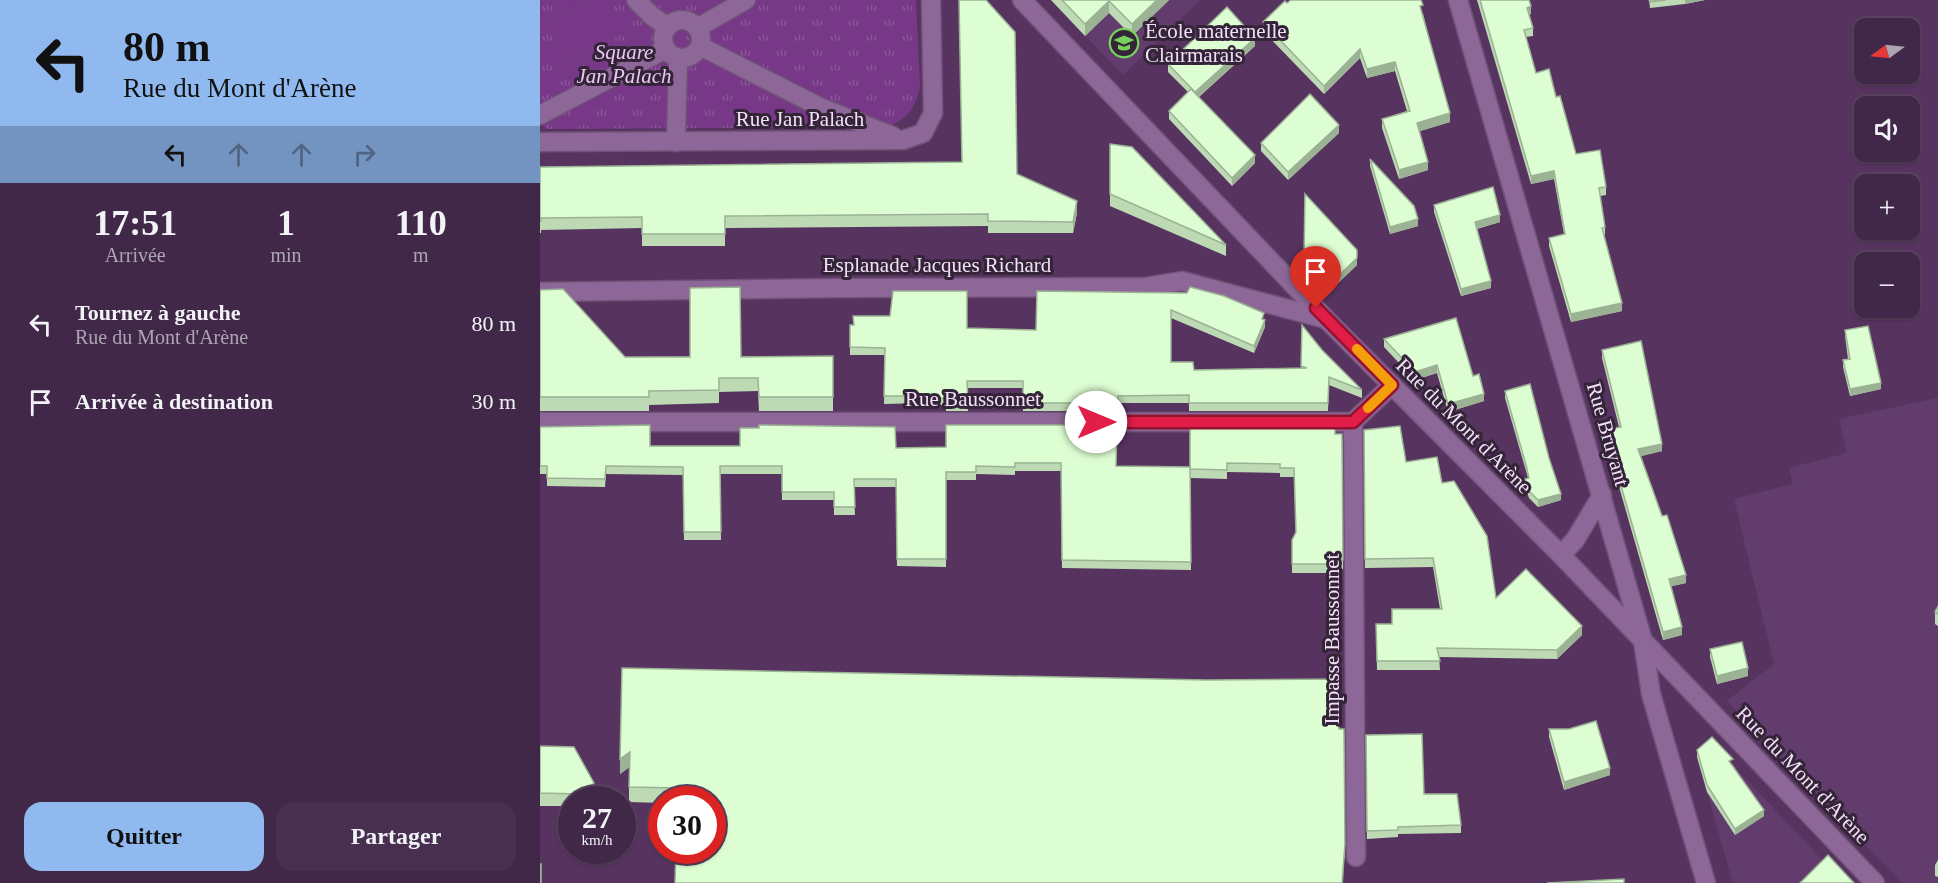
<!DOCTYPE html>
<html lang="fr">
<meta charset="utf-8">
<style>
body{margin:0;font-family:Georgia,serif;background:#482f4f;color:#f1f3f6;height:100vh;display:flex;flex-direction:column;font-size:22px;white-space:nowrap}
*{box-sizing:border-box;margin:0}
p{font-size:20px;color:#aea5b4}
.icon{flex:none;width:33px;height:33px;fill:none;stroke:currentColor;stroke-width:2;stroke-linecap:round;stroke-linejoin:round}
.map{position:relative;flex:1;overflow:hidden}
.details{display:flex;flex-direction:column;background:#412748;width:540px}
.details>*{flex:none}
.hud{background:#90b9f0;color:#111;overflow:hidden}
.needle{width:39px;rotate:255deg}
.fabs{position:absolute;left:1314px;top:18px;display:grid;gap:12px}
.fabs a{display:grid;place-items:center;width:66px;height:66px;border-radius:12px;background:#412748;box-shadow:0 2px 4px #0004,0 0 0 2px #5a4460;font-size:30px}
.speed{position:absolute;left:18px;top:786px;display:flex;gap:12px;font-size:30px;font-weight:700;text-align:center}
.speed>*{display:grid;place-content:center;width:78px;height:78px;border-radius:50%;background:#412748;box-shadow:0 2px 4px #0004,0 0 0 2px #5a4460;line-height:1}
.speed small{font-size:15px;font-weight:400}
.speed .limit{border:9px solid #d22;background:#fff;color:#111}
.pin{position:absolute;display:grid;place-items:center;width:51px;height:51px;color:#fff;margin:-62px -26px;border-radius:50% 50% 50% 0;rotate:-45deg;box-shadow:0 0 6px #0007}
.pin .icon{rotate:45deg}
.me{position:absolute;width:66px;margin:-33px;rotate:90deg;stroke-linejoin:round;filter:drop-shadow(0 0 4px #0008)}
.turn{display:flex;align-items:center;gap:21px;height:126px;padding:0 24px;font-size:27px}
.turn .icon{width:78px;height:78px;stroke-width:2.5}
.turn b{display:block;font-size:42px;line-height:51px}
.lanes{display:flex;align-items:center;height:57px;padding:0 24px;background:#0003;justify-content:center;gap:30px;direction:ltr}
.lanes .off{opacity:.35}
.eta{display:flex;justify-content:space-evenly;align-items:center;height:102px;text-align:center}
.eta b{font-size:36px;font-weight:600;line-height:42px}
.action{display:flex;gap:12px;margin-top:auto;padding:12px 24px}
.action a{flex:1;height:69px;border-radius:18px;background:#90b9f0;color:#111;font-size:24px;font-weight:600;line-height:69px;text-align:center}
.action a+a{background:#482f4f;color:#f1f3f6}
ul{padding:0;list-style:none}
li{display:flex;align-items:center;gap:18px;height:78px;padding:0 24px}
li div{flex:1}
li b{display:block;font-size:22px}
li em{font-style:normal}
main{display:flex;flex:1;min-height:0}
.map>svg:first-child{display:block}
.built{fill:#633c6e}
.grass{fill:url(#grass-tufts)}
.pitch{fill:#773987}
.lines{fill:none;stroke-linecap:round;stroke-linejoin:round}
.minor-casing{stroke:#705177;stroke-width:21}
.minor{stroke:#8d6797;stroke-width:18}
.wall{fill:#bedab5}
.shaded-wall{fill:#9bb294}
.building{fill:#ddfed3;stroke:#9bb294;stroke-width:1.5}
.route-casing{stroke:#92132f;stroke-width:15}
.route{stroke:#e11d48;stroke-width:10}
.slow{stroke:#f59e0b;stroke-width:10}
.labels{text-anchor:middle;stroke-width:6;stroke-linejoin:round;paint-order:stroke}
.poi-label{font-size:21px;fill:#f4dff9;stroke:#342438;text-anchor:start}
.park-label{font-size:21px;font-style:italic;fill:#eac8f3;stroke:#342438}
.street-label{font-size:21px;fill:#f4dff9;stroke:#342438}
</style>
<main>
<section class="details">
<div class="hud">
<div class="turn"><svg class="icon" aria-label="left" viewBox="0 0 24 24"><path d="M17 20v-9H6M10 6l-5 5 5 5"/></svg><div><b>80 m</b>Rue du Mont d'Arène</div></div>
<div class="lanes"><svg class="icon" aria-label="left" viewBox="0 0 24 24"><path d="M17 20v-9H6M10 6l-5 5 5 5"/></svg><svg class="icon off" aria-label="ahead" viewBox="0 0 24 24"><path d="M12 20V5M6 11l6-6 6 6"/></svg><svg class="icon off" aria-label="ahead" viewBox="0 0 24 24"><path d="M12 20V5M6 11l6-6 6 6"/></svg><svg class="icon off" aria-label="right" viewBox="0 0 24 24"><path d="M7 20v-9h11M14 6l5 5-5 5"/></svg></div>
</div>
<div class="eta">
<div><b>17:51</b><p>Arrivée</p></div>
<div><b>1</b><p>min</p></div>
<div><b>110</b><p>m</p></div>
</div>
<ul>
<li><svg class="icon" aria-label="left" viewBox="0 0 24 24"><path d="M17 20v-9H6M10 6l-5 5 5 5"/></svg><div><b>Tournez à gauche</b><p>Rue du Mont d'Arène</p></div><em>80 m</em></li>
<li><svg class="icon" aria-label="arrive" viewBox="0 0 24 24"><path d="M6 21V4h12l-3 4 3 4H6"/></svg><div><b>Arrivée à destination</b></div><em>30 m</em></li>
</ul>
<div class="action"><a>Quitter</a><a>Partager</a></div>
</section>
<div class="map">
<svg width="1398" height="883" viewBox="0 0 1398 883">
<defs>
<pattern id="grass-tufts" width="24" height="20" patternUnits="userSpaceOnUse" patternTransform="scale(1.5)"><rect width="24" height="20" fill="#773987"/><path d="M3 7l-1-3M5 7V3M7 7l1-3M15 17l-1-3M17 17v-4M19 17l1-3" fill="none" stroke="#8b5599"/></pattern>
</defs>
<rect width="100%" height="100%" fill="#573460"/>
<!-- built -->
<g class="built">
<polygon points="511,0 660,0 583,75"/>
<polygon points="1398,398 1398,883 1362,883 1187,701 1234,664 1194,499 1253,484 1249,468 1307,453 1299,419"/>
<polygon points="1172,743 1304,883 1193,883 1157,757"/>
</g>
<!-- grass -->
<path class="grass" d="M0,0H376L380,87C375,109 366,122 344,127L7,129L0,123Z"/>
<!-- pitch -->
<polygon class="pitch" points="47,0 68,0 90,30 21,66 17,14"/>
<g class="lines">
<!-- minor casing -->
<g class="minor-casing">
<g id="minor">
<polyline points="96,0 112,16 128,27"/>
<polyline points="482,0 787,320 1021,555 1335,883"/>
<polyline points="918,0 1103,641 1111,694 1166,883"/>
<circle cx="142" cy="39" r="19"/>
<polyline points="157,28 206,0"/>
<polyline points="160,46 280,107 353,136"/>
<polyline points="0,115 126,49"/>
<polyline points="0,142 363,140 383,133 393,113 391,0"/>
<polyline points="136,142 138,58"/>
<polyline points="0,292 299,288 605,287 642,281 786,319"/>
<polyline points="0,422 813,422 852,385"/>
<polyline points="813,422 816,857"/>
<polyline points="1021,555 1035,540 1062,495"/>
</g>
</g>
<!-- minor -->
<use href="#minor" class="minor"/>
</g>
<!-- wall -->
<g class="wall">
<polygon points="511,0 629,0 592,36 569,13 545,36"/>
<polygon points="937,0 989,0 991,14 989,15 993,28 993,36 986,37 996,73 1016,97 1036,154 1066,187 1066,195 1060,196 1065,227 1065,235 1064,235 1082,311 1031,322 1009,246 1009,238 1024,234 1014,179 991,184"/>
<polygon points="1109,0 1165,0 1145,4 1110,8"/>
<polygon points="747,3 883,14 910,122 880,131 888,170 859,179 842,128 842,119 867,111 855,71 827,78 820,58 784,94 723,31 723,22"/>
<polygon points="715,46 659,97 715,163 692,186 629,119 629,111 648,92 628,72 628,64"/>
<polygon points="799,133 748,180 721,151 721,143"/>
<polygon points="570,144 686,245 686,256 570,206"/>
<polygon points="830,159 878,226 850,234 830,166"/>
<polygon points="0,167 477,174 537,213 533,233 448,233 448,226 185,228 185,246 102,246 102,228 1,230 1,233 0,233"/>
<polygon points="765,194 817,265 794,287 786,278 782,283 764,263"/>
<polygon points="894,205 960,222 937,229 951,288 921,296 894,212"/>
<polygon points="0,290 85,357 293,356 293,411 219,411 218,391 179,392 179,403 109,405 109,411 0,411"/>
<polygon points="497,291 724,319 725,327 714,353 631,318 631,362 654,370 761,368 762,325 782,350 822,390 822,398 789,385 788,411 649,411 649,403 578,403 578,411 483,411 483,388 427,388 428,411 406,411 406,406 386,403 344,404 345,355 310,355 310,325 496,330"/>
<polygon points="1305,330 1341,389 1310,396 1303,367 1303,360 1308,359 1305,336"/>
<polygon points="844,339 933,376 944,401 908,412 897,373 875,380 844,347"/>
<polygon points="1062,350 1122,451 1101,456 1146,583 1131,586 1142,635 1123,640 1065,438 1065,430 1079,427 1062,358"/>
<polygon points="965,391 1009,458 1021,500 998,507 989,498 985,486 985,479 988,478 965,398"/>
<polygon points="650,424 795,434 802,434 803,569 797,569 797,573 752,573 752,540 756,532 754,477 740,477 740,473 687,472 687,479 650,478"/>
<polygon points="0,427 110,446 356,448 576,466 650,467 651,570 522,568 521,471 475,471 475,475 436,474 436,480 406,480 406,567 357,566 356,487 314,487 315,515 294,515 294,500 242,500 242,474 180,474 181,540 144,540 143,475 66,474 65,487 7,486 7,474 0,474"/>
<polygon points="824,430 866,462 902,483 956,598 1042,635 1017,659 899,657 900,670 837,670 836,624 852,624 900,609 893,567 825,568"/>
<polygon points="1398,606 1398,626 1395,624 1395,612"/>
<polygon points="1170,649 1208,676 1177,684 1170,657"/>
<polygon points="82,668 799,729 805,858 172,800 122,800 122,803 89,802 89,767 80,774"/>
<polygon points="1009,729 1029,729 1070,775 1024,790 1009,737"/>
<polygon points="826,735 884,794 921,825 921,833 858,834 858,837 827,839"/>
<polygon points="0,746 54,795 48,800 32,800 32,806 0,806"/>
<polygon points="1157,750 1193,765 1224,816 1195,835 1167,792 1157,757"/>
<polygon points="1398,860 1398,877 1395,876 1395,865"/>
</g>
<!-- shaded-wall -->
<g class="shaded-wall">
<polygon points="617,0 629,0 592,36 592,24"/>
<polygon points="1145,0 1165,0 1145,4"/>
<polygon points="569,1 569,13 545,36 545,24"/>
<polygon points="991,6 991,14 987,15 987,8"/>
<polygon points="715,38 715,46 655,100 655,92"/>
<polygon points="820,49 820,58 784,94 784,86"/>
<polygon points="855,62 855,71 827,78 827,69"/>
<polygon points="910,113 910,122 877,132 877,123"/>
<polygon points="799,125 799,133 748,180 748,172"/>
<polygon points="715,155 715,163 692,186 692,178"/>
<polygon points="888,162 888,170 859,179 859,170"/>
<polygon points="1014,171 1014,179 991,184 991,176"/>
<polygon points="537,201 537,213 533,233 533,222"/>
<polygon points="960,215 960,222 935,229 935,222"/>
<polygon points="878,219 878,226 850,234 850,227"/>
<polygon points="817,258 817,265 794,287 794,280"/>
<polygon points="786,271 786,278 782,283 782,276"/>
<polygon points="951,281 951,288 921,296 921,289"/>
<polygon points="1082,303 1082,311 1031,322 1031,314"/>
<polygon points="725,320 725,327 714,353 714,346"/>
<polygon points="897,365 897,373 875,380 875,372"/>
<polygon points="1341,383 1341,389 1310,396 1310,389"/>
<polygon points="944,394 944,401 908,412 908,404"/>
<polygon points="1122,444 1122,451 1098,457 1098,449"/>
<polygon points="1021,494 1021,500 998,507 998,500"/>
<polygon points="1146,575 1146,583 1129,587 1129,579"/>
<polygon points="1042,626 1042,635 1017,659 1017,650"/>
<polygon points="1142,627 1142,635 1123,640 1123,632"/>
<polygon points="1208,668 1208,676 1177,684 1177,676"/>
<polygon points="90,752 90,767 80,774 80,759"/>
<polygon points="1070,768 1070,775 1024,790 1024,782"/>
<polygon points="54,783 54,795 48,800 40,800 40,794"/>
<polygon points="1224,810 1224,816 1195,835 1195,829"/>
<polygon points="805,844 803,883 802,883"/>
</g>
<!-- building -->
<g class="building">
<polygon points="419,0 446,0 475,32 477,174 537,201 533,222 448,221 448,214 185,216 185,234 102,234 102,217 1,218 1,221 0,221 0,167 422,162"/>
<polygon points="522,0 617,0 592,24 569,1 545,24"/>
<polygon points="751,0 881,0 883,5 880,6 910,113 877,123 888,162 859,170 842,119 870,111 855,62 827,69 820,49 784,86 723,22 745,1 747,3"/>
<polygon points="940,0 989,0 991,6 987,8 993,28 984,30 996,73 1009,69 1016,97 1020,96 1036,154 1060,150 1066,187 1059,188 1065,227 1062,228 1082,303 1031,314 1009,238 1025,234 1014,171 991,176"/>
<polygon points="1109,0 1126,0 1110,2"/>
<polygon points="687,7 715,38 655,92 628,64"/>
<polygon points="651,89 715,155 692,178 629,111"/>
<polygon points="770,94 799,125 748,172 721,143"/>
<polygon points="1358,103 1358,106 1336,106"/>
<polygon points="570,144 592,147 686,245 570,194"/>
<polygon points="830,159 874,206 878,219 850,227"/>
<polygon points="953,187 960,215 935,222 951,281 921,289 894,205"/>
<polygon points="765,194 817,250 817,258 794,280 786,271 782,276 764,256"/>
<polygon points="200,287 201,357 293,356 293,397 219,397 218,378 179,378 179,390 109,391 109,397 0,397 0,290 23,289 85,357 150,357 150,288"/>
<polygon points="650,287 684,296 724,313 722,319 725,320 714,346 631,310 631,362 653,362 654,370 767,368 761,366 762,325 782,350 822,390 789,377 788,403 649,403 649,395 578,396 578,403 483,403 483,381 427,381 428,403 406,403 406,399 386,396 344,396 345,348 310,347 310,325 314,325 313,316 350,316 353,291 427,291 427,328 496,330 497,291 647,293"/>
<polygon points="916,318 933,376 939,374 944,394 908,404 897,365 875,372 844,339"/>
<polygon points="1328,326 1341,383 1310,389 1303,360 1310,359 1305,330"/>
<polygon points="1101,341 1122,444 1098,449 1122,516 1127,515 1146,575 1129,579 1142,627 1123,632 1065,430 1081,427 1062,350"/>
<polygon points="990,384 1009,458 1021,494 998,500 989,491 985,479 989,478 986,465 965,391"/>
<polygon points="650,424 795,425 795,434 802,434 803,560 797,560 797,564 752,564 752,540 756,532 754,468 740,468 740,464 687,463 687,470 650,469"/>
<polygon points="110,425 110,446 200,446 200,428 219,428 219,425 355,427 356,448 406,447 406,425 577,425 576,466 650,467 651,562 522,560 521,463 475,463 475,467 436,466 436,472 406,472 406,559 357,559 356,479 314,479 315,507 294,507 294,492 242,492 242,466 180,466 181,532 144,532 143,467 66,466 65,479 7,478 7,466 0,466 0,427"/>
<polygon points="860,426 866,462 897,457 902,483 914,481 947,536 956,598 986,569 1042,626 1017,650 897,648 900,661 837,661 836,624 852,624 852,609 902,609 893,558 825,559 824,430"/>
<polygon points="1398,606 1398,614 1395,612"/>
<polygon points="1202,642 1208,668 1177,676 1170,649"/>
<polygon points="82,668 666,680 799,679 799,729 804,729 805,844 802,883 135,883 136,850 172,850 172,800 137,800 137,788 89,787 90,752 80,759"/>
<polygon points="1056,721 1070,768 1024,782 1009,729 1029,729"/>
<polygon points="882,734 884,794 917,794 921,825 858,827 858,830 827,831 826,735"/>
<polygon points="1172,737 1193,759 1189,761 1224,810 1195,829 1167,785 1157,750"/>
<polygon points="0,746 34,747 54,783 40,794 0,793"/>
<polygon points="1288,855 1314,883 1260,883"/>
<rect x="0" y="864" width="1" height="19"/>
<polygon points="1084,879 1084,883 1007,883"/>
</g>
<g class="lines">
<!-- route casing -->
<g class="route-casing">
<polyline id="route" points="556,422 813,422 852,385 776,308"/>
</g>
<!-- route -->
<use href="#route" class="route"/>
<!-- slow -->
<polyline class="slow" points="817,349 852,385 828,408"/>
</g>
<!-- icons -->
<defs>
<g id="school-ring" transform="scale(1.5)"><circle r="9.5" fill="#342438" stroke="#76d25a" stroke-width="1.5"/><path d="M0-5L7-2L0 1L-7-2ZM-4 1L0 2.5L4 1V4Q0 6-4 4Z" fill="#76d25a"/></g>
</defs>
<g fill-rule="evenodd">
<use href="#school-ring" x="584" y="43"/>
</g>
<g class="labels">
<!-- poi labels -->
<g class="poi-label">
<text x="605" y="38">École maternelle<tspan x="605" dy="24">Clairmarais</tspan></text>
</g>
<!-- park labels -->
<g class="park-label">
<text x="84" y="59">Square<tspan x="84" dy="24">Jan Palach</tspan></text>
</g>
<!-- street labels -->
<g class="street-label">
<text x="260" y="126">Rue Jan Palach</text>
<text x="397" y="272">Esplanade Jacques Richard</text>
<text x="433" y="406">Rue Baussonnet</text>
<text transform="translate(924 426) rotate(45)" y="7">Rue du Mont d'Arène</text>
<text transform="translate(1068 434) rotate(74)" y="7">Rue Bruyant</text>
<text transform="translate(792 639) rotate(-90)" y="7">Impasse Baussonnet</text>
<text transform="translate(1263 775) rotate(46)" y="7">Rue du Mont d'Arène</text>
</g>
</g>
</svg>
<div class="fabs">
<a><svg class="needle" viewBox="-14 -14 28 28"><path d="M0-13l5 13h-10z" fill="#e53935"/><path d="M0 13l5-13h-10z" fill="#aea5b4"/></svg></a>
<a><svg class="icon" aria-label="sound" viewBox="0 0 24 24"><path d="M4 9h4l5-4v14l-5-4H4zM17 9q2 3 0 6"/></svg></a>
<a>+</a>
<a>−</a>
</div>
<div class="speed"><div>27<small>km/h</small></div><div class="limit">30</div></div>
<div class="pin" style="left:776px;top:308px;background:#d93025"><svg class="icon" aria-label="arrive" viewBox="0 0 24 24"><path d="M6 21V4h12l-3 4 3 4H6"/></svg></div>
<svg class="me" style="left:556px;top:422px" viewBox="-20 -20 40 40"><circle r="19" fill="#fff"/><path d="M0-13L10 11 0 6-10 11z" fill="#e11d48"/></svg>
</div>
</main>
